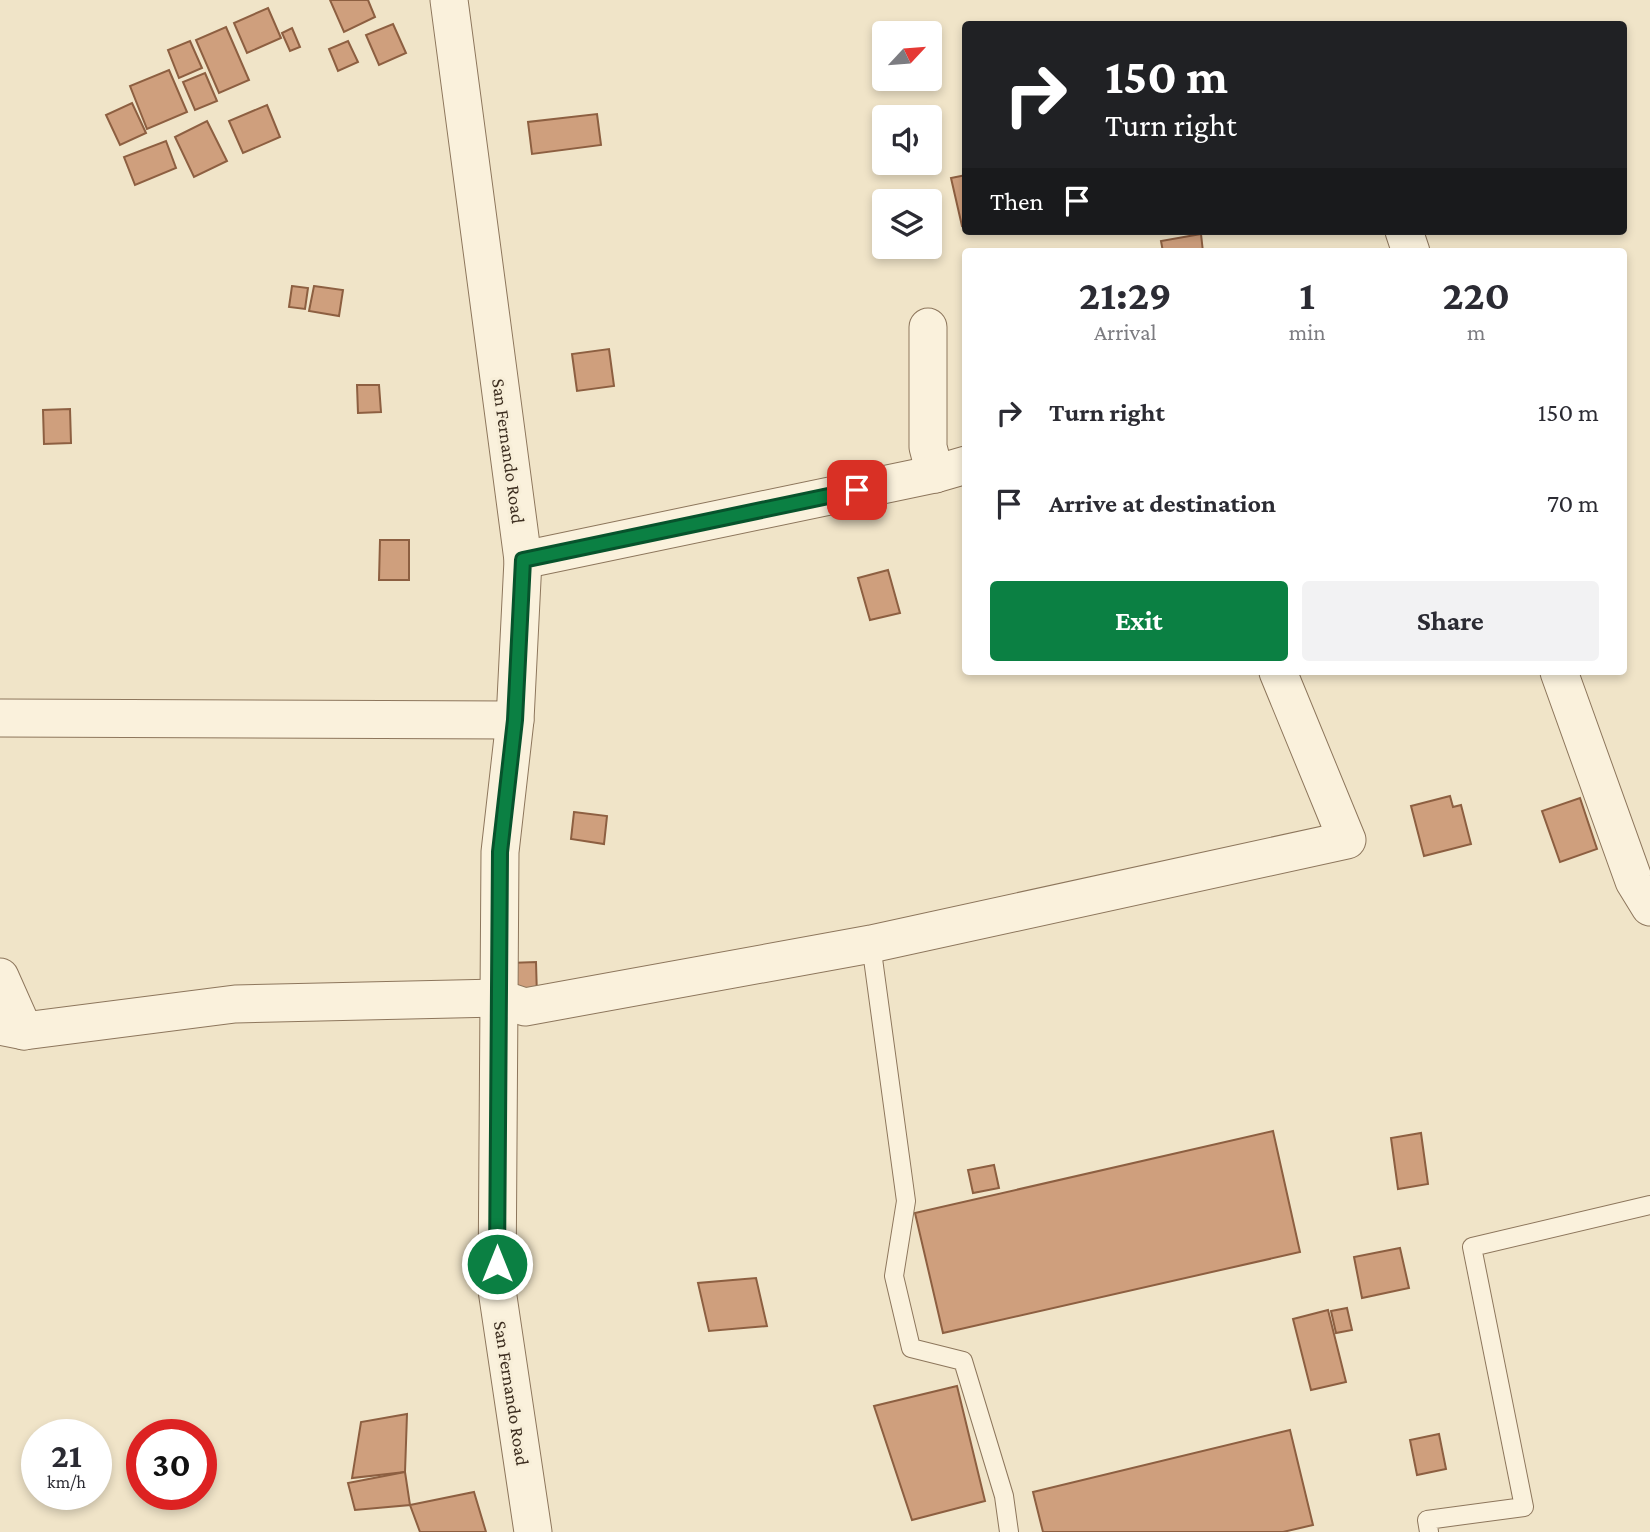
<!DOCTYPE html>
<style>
body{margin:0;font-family:"Crimson Pro",serif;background:#f2f2f3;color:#2b2b33;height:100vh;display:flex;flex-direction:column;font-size:26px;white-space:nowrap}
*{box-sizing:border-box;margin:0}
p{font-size:23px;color:#7c7c81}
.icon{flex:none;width:38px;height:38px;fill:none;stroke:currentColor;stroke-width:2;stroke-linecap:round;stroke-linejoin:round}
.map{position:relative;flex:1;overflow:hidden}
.drawer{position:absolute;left:962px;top:248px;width:665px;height:427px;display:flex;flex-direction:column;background:#fff;border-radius:7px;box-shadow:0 4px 10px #0003}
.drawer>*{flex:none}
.top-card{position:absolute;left:962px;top:21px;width:665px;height:214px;border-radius:7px;box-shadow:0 4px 10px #0003;background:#202124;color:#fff;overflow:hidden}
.needle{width:46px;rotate:64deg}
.controls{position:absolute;left:872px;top:21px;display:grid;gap:14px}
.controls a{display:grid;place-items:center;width:70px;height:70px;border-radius:7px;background:#fff;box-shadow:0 4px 10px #0003;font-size:35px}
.speed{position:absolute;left:21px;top:1419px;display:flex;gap:14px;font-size:35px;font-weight:700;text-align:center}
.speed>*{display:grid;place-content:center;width:91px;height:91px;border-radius:50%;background:#fff;box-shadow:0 4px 10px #0003;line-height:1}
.speed small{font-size:18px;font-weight:400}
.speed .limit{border:10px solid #d22;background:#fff;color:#111}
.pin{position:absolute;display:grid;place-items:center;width:60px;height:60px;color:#fff;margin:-30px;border-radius:14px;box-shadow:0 4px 10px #0006}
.me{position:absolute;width:77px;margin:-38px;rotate:0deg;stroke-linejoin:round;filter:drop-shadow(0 0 5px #0008)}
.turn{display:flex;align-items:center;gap:24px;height:147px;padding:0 28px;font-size:32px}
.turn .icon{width:91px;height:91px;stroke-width:2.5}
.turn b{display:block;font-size:49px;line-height:60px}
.then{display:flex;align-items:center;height:66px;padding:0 28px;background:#0003;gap:14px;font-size:26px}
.eta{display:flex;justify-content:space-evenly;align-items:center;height:119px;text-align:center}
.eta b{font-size:42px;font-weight:700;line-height:49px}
.primary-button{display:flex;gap:14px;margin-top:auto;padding:14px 28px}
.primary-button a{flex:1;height:80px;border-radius:7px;background:#0b8043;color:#fff;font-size:28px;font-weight:700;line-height:80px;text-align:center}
.primary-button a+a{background:#f2f2f3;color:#2b2b33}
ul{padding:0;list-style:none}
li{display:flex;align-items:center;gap:21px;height:91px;padding:0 28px}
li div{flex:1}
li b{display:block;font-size:26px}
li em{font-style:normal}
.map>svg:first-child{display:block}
.building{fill:#cf9f7d;stroke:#8d5f41;stroke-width:2}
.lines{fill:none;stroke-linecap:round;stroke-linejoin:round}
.service-casing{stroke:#8d765c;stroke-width:20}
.minor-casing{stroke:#8d765c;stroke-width:39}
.service{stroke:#faf1dc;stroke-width:18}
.minor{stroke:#faf1dc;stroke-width:37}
.route-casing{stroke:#07532c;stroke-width:18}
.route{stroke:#0b8043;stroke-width:12}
.labels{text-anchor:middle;stroke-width:6;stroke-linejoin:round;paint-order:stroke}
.street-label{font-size:19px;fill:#3d2e20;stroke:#f7eed8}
</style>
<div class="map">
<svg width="1650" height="1532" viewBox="0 0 1650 1532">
<rect width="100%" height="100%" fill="#f0e4c8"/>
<!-- building -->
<g class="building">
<polygon points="330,0 368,0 375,17 344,32"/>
<polygon points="268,8 281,38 247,53 234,23"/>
<polygon points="393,24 406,53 379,65 366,35"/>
<polygon points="226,27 249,80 219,93 196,40"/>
<polygon points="292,28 300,47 290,51 282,33"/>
<polygon points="190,41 202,68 179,78 168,50"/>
<polygon points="348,41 358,62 338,71 329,49"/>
<polygon points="169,70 187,112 147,129 130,86"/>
<polygon points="205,73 217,101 195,110 183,82"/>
<polygon points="132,103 146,133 120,145 106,115"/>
<polygon points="267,105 280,137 243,153 229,121"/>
<polygon points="597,114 601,145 532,154 528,122"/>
<polygon points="207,121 227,161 194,177 175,137"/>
<polygon points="166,141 176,168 135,185 124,157"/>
<polygon points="966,175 966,225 962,226 951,178"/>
<polygon points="1201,234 1203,252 1163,252 1161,241"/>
<polygon points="292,286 308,288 305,309 289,307"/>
<polygon points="314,286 343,290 339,316 309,311"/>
<polygon points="609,349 614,386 577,391 572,354"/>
<polygon points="357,385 379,385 381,412 358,413"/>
<polygon points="70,409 71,443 44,444 43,410"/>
<polygon points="380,540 409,540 409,580 379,580"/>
<polygon points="888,570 900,613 870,620 858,578"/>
<polygon points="1450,796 1453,807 1461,805 1471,844 1424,856 1411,806"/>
<polygon points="1580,798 1597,849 1560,862 1542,811"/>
<polygon points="574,812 607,816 604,844 571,839"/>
<polygon points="536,962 537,997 510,997 509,963"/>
<polygon points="1273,1131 1300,1252 943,1333 915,1213"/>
<polygon points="1421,1133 1428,1184 1398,1189 1391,1138"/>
<polygon points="994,1165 999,1188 973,1193 968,1170"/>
<polygon points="1400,1248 1409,1288 1362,1298 1354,1257"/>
<polygon points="756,1278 767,1326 709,1331 698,1283"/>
<polygon points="1347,1308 1352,1330 1336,1333 1331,1311"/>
<polygon points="1328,1310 1346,1382 1311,1390 1293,1319"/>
<polygon points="957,1386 985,1501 912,1520 874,1406"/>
<polygon points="407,1414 405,1472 352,1478 361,1422"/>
<polygon points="1290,1430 1313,1525 1283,1532 1043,1532 1033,1492"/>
<polygon points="1439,1434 1446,1469 1417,1475 1410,1440"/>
<polygon points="405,1472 410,1505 355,1510 348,1483"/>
<polygon points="474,1492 486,1532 420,1532 410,1505"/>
</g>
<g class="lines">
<!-- service casing -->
<g class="service-casing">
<g id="service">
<polyline points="871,944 906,1201 894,1276 911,1348 963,1361 1004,1496 1009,1532"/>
<polyline points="1429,1532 1427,1520 1524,1507 1472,1247 1650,1205"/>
</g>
</g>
<!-- minor casing -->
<g class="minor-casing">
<g id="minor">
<polyline points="449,0 523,560 515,720 500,852 497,1290 533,1532"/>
<polyline points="1404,231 1411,252"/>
<polyline points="928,327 928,447 935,474"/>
<polyline points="523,560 935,474 966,465"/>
<polyline points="1559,672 1634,881 1650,907"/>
<polyline points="0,718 515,720"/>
<polyline points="0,977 24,1031"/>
<polyline points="0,1026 24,1031 235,1004 498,998 525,1007 871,944 1347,840 1278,672"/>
</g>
</g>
<!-- service -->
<use href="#service" class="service"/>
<!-- minor -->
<use href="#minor" class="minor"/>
</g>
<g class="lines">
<!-- route casing -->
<g class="route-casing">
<polyline id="route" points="497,1264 500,852 515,720 523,560 857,490"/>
</g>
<!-- route -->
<use href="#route" class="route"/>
</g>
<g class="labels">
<!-- street labels -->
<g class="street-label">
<text transform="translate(509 451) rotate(82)" y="7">San Fernando Road</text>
<text transform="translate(512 1393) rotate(81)" y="7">San Fernando Road</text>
</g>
</g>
</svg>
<div class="controls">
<a><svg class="needle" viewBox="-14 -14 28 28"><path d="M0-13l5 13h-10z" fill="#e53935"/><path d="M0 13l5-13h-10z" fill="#7c7c81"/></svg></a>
<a><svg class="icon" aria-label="sound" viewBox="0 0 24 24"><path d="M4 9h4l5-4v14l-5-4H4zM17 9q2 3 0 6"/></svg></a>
<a><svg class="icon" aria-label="layers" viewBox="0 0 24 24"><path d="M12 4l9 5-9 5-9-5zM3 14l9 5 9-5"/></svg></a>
</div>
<div class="speed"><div>21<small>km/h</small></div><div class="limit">30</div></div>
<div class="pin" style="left:857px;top:490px;background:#d93025"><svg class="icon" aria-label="arrive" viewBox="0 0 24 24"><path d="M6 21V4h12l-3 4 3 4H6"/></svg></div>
<svg class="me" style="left:497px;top:1264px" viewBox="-20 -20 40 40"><circle r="17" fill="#0b8043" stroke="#fff" stroke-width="3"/><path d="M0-11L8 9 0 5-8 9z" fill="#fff"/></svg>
<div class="top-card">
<div class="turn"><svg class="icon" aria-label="right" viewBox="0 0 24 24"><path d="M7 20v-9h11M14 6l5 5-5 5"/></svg><div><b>150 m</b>Turn right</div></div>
<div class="then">Then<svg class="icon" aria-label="arrive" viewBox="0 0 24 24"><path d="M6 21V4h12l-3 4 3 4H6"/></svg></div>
</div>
<section class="drawer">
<div class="eta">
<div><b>21:29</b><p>Arrival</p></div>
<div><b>1</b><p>min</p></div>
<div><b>220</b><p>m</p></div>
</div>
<ul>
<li><svg class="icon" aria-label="right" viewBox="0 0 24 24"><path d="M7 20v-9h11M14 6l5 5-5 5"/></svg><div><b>Turn right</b></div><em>150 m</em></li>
<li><svg class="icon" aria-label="arrive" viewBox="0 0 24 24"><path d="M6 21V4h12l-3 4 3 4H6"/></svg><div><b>Arrive at destination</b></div><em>70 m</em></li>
</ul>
<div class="primary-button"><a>Exit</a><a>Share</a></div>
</section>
</div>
